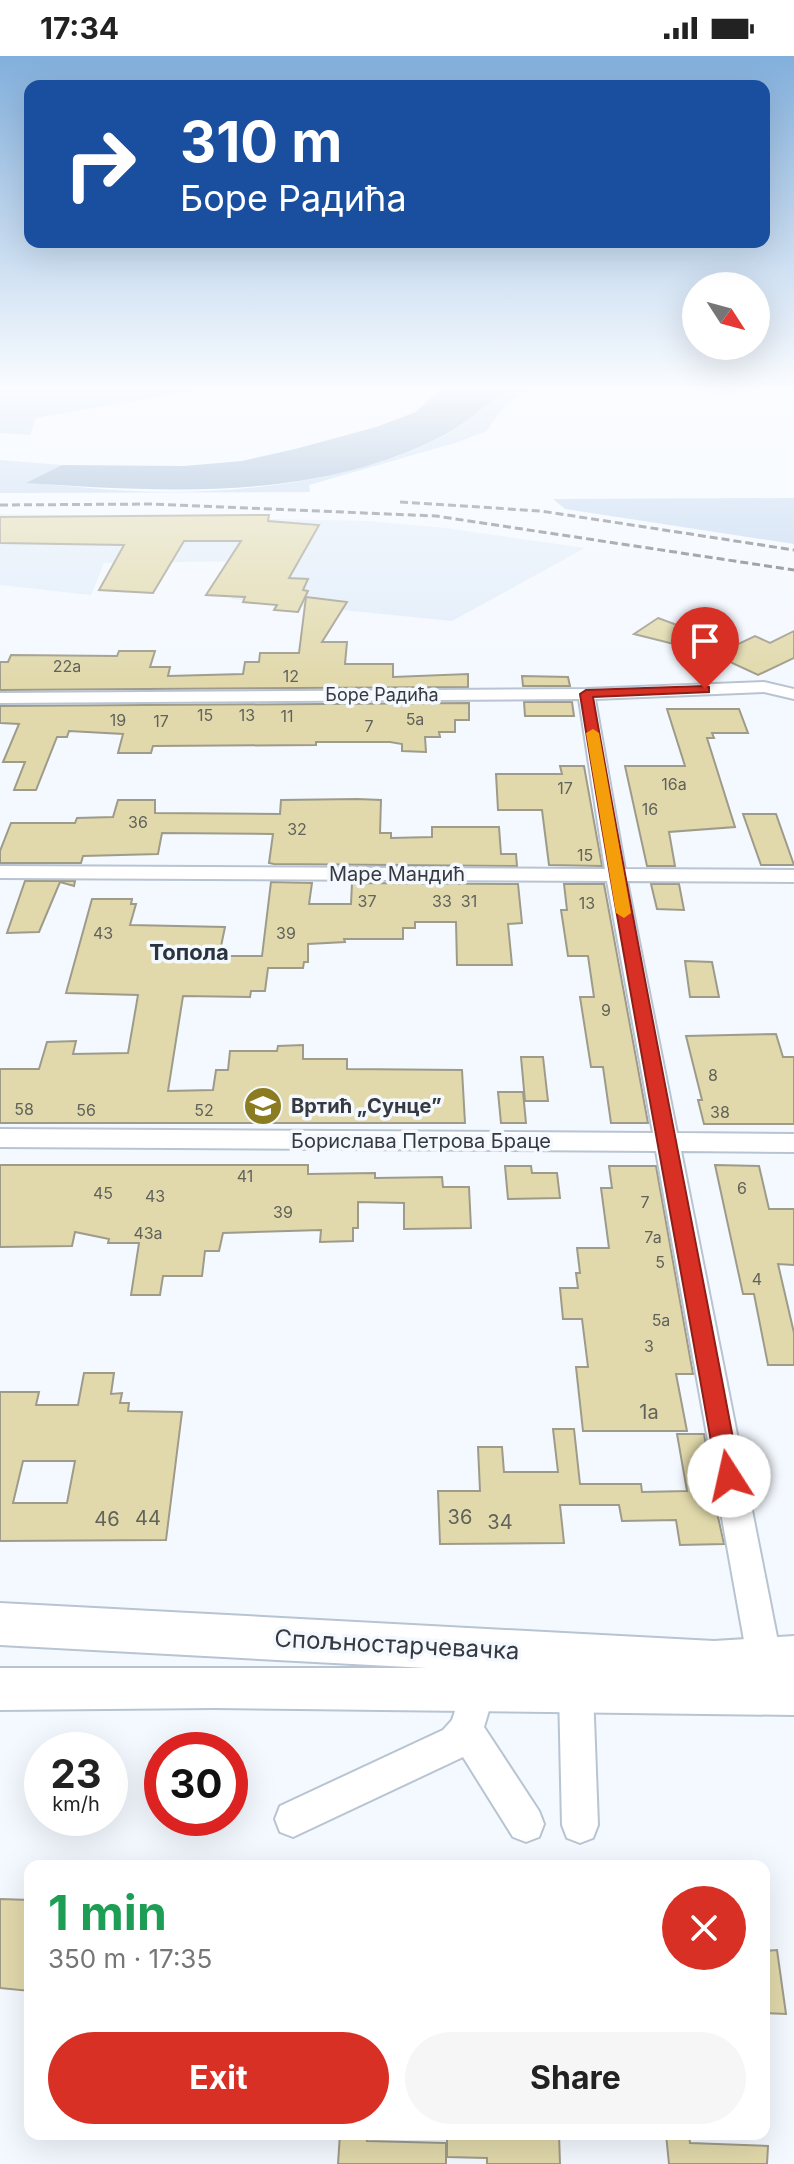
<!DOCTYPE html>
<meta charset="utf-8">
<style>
body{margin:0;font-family:Inter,sans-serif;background:#f6f6f6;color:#222;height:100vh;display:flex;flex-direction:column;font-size:30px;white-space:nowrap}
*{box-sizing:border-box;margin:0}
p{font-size:26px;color:#767676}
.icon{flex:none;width:44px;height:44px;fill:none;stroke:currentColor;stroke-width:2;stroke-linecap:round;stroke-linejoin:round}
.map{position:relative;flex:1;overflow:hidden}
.side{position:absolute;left:24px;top:1804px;width:746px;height:280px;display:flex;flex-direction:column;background:#fff;border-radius:16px;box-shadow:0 8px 32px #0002}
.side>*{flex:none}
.guide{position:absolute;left:24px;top:24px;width:746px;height:168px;border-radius:16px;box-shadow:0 8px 32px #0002;background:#1a4fa0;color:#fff;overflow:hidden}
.needle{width:52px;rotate:126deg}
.tools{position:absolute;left:682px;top:216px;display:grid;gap:16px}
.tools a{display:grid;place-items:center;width:88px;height:88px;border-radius:50%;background:#fff;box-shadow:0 8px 32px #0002;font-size:40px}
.speed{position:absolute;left:24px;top:1676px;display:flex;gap:16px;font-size:40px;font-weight:700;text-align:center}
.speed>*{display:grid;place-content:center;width:104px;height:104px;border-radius:50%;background:#fff;box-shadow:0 8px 32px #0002;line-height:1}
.speed small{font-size:20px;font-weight:400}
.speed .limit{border:12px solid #d22;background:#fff;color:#111}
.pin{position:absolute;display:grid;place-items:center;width:68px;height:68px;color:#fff;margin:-82px -34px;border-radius:50% 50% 50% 0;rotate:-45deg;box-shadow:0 0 8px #0007}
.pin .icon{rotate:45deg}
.me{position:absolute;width:88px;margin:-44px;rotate:350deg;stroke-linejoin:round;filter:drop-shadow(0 0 6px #0008)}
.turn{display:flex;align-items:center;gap:28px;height:168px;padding:0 24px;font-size:36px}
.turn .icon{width:104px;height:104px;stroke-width:2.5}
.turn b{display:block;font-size:56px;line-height:68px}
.round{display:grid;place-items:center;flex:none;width:84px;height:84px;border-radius:42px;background:#f6f6f6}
.head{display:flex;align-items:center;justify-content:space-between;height:136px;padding:0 24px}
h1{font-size:48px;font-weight:700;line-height:60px;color:#1e9e55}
.action{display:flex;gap:16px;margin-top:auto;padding:16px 24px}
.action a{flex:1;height:92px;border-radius:48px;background:#d93025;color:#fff;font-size:32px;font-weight:700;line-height:92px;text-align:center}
.action a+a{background:#f6f6f6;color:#222}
.status{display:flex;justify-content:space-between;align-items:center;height:56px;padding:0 40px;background:#fff;direction:ltr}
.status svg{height:22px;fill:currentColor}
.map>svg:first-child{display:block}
.built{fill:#e2edf9}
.green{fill:#bfd5ef}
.water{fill:#89a7c9}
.building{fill:#e1d9ab;stroke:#9e9b8b;stroke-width:2;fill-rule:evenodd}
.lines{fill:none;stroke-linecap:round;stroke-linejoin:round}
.minor-casing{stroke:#b8c4d2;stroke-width:4}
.tertiary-casing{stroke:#b8c4d2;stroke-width:4}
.minor{fill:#fff;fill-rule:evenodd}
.tertiary{fill:#fff;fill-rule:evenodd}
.rail{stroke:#65696f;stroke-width:3;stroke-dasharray:8 4;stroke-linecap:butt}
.route{fill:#d93025;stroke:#8d1f18;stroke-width:2}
.slow{fill:#f59e0b}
.labels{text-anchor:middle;stroke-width:7;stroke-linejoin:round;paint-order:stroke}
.number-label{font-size:16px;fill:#61625b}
.far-street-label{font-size:18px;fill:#363a40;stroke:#f4f9ff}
.street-label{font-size:20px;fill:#363a40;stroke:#f4f9ff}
.poi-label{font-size:20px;font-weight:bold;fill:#363a40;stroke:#f4f9ff;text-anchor:start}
.near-number-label{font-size:20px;fill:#61625b}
.neighbourhood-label{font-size:22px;font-weight:bold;fill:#2a343f;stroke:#f4f9ff}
.near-street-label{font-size:24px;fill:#363a40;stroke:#f4f9ff}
</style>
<div class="status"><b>17:34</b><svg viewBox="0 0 49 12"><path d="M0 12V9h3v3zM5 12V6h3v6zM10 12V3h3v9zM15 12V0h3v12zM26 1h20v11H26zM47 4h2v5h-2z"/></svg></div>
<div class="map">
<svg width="794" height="2108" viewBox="0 0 794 2108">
<rect width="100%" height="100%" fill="#f4f9ff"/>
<!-- built -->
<polygon class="built" points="0,458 368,465 446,472 585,492 452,565 231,543 258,505 104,507 91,539 0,529"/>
<!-- green -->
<g class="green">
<polygon points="0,331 217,331 36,362 30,379 0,377"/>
<path d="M511,331H536L506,347L487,375L458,386L309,429L310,436L0,437V404L62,409L28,427C74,430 122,436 168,436C258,436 367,421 447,378C469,365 488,345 511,331Z"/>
<polygon points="794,442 794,488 565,453 553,443"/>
</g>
<!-- water -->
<path class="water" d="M443,331H511C488,345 469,366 446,378C318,446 166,436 26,427L62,409L184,410L242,405L299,392L376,371L416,356Z"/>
<!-- building -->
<g class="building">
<polygon points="269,459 268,465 319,469 289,522 308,523 303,534 308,535 298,556 274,554 277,549 243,546 245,541 206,539 241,485 184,485 153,537 99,534 124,489 0,487 0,461"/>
<polygon points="306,541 347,546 322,586 347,586 345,608 393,608 393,621 468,618 468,631 0,634 0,606 8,606 11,599 117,600 119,595 155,595 150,611 170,611 168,620 243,618 245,606 259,606 260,597 299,597"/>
<polygon points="658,562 718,584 714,598 634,578"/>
<polygon points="794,575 794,602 758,619 715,599 755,580 770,587"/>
<polygon points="522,620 568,621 570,630 523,630"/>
<polygon points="524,646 572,646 574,660 525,660"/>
<polygon points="469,647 469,664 455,664 455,676 439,676 440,681 425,681 426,696 402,695 402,688 390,686 316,686 316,689 153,690 151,697 118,697 123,678 69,675 67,681 57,681 36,734 14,734 25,706 3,706 19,668 0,667 0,650"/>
<polygon points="667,653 739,653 748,677 712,677 714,682 707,682 735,771 669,776 675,810 647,810 625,710 685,710"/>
<polygon points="560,710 584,710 602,810 549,809 542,754 498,754 496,718 562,718"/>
<polygon points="357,743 381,744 380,777 391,777 391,782 432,781 432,771 499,771 501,798 516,798 517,810 274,808 269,807 273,778 162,777 158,798 83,800 81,807 0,807 0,795 11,767 75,767 77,762 113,761 118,744 155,744 155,757 280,758 281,744"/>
<polygon points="743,758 776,758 794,809 761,809"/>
<polygon points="25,825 75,825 74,830 60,826 39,876 7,877"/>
<polygon points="271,826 312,827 309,848 351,848 352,827 518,828 522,867 508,868 512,909 457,909 456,866 415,866 415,872 403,872 403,883 344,883 345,886 308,888 308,906 304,906 303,912 268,912 265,935 251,935 250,941 183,940 168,1035 213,1034 216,1014 228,1014 230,995 277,995 278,990 303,989 303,1003 347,1003 347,1013 462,1014 465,1067 0,1067 0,1013 39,1013 47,986 76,985 73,998 128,997 138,939 66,937 92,843 132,843 131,848 136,848 130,869 225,871 219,900 262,900"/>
<polygon points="564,828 604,828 648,1067 611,1067 603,1011 591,1011 580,941 594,941 588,900 568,900 561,854 567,854"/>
<polygon points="651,828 679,828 684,854 657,853"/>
<polygon points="685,905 712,906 719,941 690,941"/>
<polygon points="776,978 783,1001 794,1001 794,1068 704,1068 698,1044 702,1044 686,980"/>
<polygon points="521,1001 543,1001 548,1045 525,1045"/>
<polygon points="498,1036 523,1036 526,1067 501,1067"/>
<polygon points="0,1109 308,1109 308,1118 375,1117 375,1122 442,1121 443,1131 469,1131 471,1172 404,1173 404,1147 358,1146 358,1172 353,1172 353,1185 320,1186 321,1174 223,1177 219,1195 205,1195 202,1220 163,1220 160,1239 131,1239 139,1187 108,1187 109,1183 75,1176 72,1190 0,1191"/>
<polygon points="715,1109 759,1110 769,1153 794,1153 794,1209 778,1208 794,1277 794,1309 768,1309 754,1238 743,1238"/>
<polygon points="505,1110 531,1110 532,1117 557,1117 560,1142 508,1143"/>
<polygon points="609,1110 656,1110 693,1318 676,1318 687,1375 583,1375 576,1311 588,1311 582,1263 563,1263 560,1232 578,1232 576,1217 580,1217 577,1192 609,1192 601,1132 612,1132"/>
<path d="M84,1317H114L111,1338L122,1337L120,1347H129L128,1355L182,1356L166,1484L0,1485V1336H39L36,1349H78ZM23,1405H75L67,1447H13Z"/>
<polygon points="553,1373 574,1373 580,1428 641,1428 642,1436 687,1435 677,1378 704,1378 709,1407 706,1407 724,1488 680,1489 676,1464 622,1465 619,1449 560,1449 564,1487 440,1488 438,1435 480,1435 478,1391 502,1391 504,1416 558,1416"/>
<polygon points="0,1843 30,1844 30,1935 0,1932"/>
<polygon points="777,1894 786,1958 764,1957 764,1895"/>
<polygon points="340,2078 367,2078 367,2085 446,2087 446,2108 338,2108"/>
<polygon points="447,2078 559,2078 560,2108 487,2108 487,2102 447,2101"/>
<polygon points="666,2078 689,2078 690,2087 768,2090 767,2108 669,2108"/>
</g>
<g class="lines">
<!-- minor casing -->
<g class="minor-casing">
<g id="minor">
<polygon points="764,626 794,633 794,643 764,636 595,643 625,813 794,814 794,826 627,825 677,1077 794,1078 794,1096 681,1095 781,1601 776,1613 764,1618 752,1613 747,1601 656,1095 0,1091 0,1073 653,1077 607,825 0,822 0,810 605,813 579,643 0,647 0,637 586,633"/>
<polygon points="478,1617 490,1622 495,1634 484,1671 539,1755 544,1768 539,1781 526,1786 513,1781 463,1701 293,1781 280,1776 275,1763 280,1750 443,1674 452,1664 466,1622"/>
<polygon points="576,1618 588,1623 593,1635 598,1769 593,1782 580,1787 567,1782 562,1769 559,1635 564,1623"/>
</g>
</g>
<!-- tertiary casing -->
<g class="tertiary-casing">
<polygon id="tertiary" points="0,1547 714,1585 794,1580 794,1659 215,1652 0,1654 0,1612 427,1612 0,1589"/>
</g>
<!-- minor -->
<use href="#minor" class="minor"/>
<!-- tertiary -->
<use href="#tertiary" class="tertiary"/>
<!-- rail -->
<g class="rail">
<polyline points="400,446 541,455 794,494"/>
<polyline points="0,449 151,448 436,460 794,514"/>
</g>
</g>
<!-- sky -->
<linearGradient id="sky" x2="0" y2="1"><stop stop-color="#82afdc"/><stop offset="0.53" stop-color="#fafcff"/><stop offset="1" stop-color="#fafcff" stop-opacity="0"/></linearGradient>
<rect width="794" height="626" fill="url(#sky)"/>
<!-- route -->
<path class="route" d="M705,630L709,631V636L593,641C638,901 692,1160 740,1420L737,1427L729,1430L720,1427L717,1420C672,1159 621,899 580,638L586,634Z"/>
<!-- slow -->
<polygon class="slow" points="593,673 599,677 631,857 624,862 616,857 586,677"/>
<!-- icons -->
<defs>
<g id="school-disc" transform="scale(2)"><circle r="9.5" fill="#8b7b21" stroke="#f4f9ff"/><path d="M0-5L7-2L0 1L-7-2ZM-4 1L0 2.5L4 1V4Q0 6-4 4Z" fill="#fff"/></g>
</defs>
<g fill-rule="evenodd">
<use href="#school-disc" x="263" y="1050"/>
</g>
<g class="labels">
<!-- number labels -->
<g class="number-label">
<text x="67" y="616">22a</text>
<text x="291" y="626">12</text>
<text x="205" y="665">15</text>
<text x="247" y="665">13</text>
<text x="287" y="666">11</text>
<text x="415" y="669">5a</text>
<text x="118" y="670">19</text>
<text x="161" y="671">17</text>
<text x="369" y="676">7</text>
<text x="674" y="734">16a</text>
<text x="565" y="738">17</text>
<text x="650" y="759">16</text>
<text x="138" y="772">36</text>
<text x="297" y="779">32</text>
<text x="585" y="805">15</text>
<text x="367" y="851">37</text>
<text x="442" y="851">33</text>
<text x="469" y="851">31</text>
<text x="587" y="853">13</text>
<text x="103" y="883">43</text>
<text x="286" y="883">39</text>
<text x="606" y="960">9</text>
<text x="713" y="1025">8</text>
<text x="24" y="1059">58</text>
<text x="86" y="1060">56</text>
<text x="204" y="1060">52</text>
<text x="720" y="1062">38</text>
<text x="245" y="1126">41</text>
<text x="742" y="1138">6</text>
<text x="103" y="1143">45</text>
<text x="155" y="1146">43</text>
<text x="645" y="1152">7</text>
<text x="283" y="1162">39</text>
<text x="148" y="1183">43a</text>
<text x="653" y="1187">7a</text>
<text x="660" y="1212">5</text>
<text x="757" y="1229">4</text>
<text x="661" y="1270">5a</text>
<text x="649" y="1296">3</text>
</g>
<!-- far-street labels -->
<g class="far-street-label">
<text x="382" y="645">Боре Радића</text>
</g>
<!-- street labels -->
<g class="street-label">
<text x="397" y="825">Маре Мандић</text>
<text x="421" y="1092">Борислава Петрова Браце</text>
</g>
<!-- poi labels -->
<g class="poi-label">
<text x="291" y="1057">Вртић „Сунце”</text>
</g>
<!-- near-number labels -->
<g class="near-number-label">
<text x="649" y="1363">1a</text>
<text x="460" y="1468">36</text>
<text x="148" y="1469">44</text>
<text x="107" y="1470">46</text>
<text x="500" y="1473">34</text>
</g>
<!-- neighbourhood labels -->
<g class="neighbourhood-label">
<text x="189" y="904">Топола</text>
</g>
<!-- near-street labels -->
<g class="near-street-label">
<text transform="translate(397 1589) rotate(3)" y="8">Спољностарчевачка</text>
</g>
</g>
</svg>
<div class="tools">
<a><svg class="needle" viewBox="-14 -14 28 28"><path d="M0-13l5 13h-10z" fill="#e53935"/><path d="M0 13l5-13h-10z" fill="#767676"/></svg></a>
</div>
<div class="speed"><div>23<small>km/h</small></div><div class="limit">30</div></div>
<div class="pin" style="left:705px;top:633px;background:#d93025"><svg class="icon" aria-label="arrive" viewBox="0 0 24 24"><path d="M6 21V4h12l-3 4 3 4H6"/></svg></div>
<svg class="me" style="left:729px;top:1420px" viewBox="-20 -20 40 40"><circle r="19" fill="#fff"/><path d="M0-13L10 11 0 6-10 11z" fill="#d93025"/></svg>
<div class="guide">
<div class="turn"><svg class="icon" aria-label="right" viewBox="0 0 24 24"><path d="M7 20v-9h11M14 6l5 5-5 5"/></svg><div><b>310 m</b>Боре Радића</div></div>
</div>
<section class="side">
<div class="head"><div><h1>1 min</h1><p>350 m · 17:35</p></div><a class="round" style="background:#d93025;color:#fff"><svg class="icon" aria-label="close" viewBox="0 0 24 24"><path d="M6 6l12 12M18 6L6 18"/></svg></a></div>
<div class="action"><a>Exit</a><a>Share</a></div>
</section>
</div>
